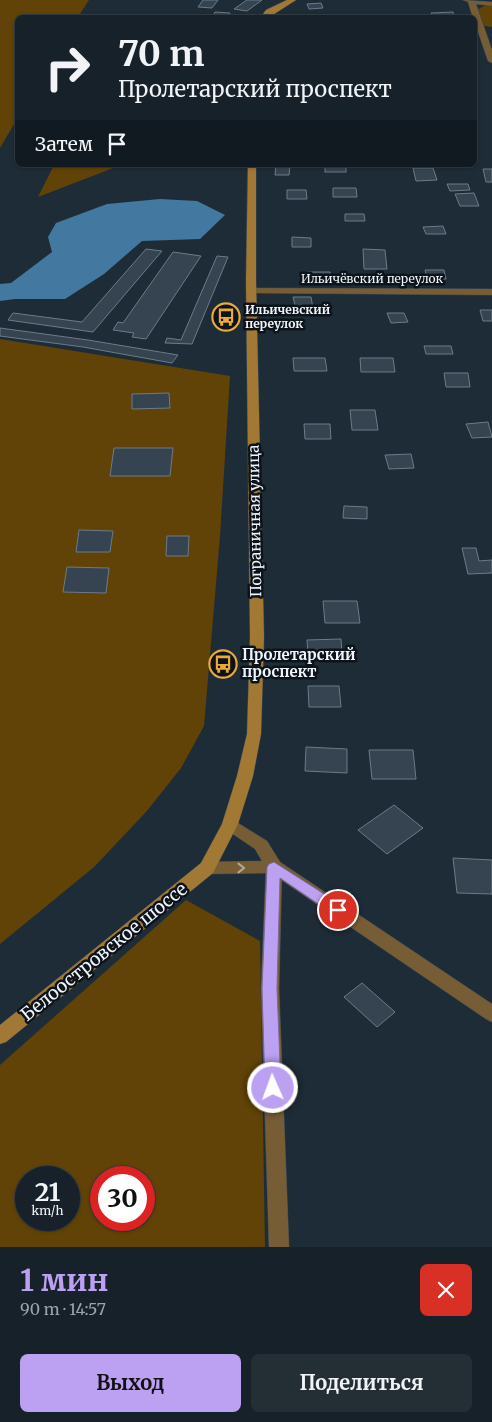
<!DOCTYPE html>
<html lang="ru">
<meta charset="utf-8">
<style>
body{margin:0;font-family:Merriweather,serif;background:#232e35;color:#f1f3f6;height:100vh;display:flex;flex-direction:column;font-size:19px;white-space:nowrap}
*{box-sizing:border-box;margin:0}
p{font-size:16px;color:#9ea3a8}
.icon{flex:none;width:28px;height:28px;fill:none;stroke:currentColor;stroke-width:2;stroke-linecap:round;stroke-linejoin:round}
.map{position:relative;height:1247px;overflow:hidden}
.drawer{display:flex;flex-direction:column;background:#162129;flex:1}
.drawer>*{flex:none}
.guide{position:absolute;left:15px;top:15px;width:462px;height:152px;border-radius:8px;box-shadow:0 1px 4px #0004,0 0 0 1px #353e46;background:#162129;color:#f1f3f6;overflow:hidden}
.speed{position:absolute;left:15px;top:1166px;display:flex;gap:10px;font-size:25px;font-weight:700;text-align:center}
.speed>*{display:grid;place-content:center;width:65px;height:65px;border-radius:50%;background:#162129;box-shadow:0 1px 4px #0004,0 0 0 1px #353e46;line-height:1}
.speed small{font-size:12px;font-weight:400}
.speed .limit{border:8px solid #d22;background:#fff;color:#111}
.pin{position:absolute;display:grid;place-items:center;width:42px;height:42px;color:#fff;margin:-21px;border:2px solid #fff;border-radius:50%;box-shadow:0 1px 5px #0007}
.me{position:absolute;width:55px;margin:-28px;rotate:358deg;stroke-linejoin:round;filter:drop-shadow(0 0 4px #0008)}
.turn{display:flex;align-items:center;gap:18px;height:105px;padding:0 20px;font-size:22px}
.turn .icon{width:65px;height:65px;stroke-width:2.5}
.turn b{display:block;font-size:35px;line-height:42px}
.then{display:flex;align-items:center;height:48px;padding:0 20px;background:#0003;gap:10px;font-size:19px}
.round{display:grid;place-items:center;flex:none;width:52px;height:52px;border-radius:8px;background:#232e35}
.overview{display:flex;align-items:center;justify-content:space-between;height:85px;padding:0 20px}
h1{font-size:30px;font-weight:700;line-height:38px;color:#bca0f2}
.primary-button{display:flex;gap:10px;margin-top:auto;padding:10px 20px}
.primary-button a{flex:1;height:58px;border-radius:8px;background:#bca0f2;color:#111;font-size:20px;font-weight:700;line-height:58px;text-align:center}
.primary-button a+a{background:#232e35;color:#f1f3f6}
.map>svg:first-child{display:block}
.green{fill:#624307;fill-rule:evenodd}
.water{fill:#4378a0}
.building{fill:#354450;stroke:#6b7b88}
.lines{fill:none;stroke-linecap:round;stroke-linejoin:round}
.minor-casing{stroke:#3b4853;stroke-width:1}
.tertiary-casing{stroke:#3b4853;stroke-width:1}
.secondary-casing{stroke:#3b4853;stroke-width:1}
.minor{fill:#765d35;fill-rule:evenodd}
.tertiary{fill:#765d35;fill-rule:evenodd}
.secondary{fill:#a17935;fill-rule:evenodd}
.oneway{stroke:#b2aa9a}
.route{fill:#bca0f2;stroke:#7a689d}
.labels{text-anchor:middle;stroke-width:5;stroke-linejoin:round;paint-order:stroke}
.far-street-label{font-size:12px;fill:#edf6fe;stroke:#0d1318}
.far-poi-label{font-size:12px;font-weight:bold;fill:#edf6fe;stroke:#0d1318;text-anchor:start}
.street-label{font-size:15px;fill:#edf6fe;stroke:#0d1318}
.poi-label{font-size:15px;font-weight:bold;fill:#edf6fe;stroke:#0d1318;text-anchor:start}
.near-street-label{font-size:18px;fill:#edf6fe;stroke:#0d1318}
</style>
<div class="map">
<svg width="492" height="1247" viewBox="0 0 492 1247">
<rect width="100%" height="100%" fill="#1e2c37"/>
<!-- green -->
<g class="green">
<polygon points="0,0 89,0 78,17 18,18 17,119 0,148"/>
<polygon points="484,6 492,6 492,27 484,26 478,9"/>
<polygon points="54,165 121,165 38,197"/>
<polygon points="0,339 230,376 220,536 204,726 181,768 146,812 94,867 0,944"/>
<path d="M186,900L260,941L265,1247H0V1065ZM26,1178H69V1220H26ZM101,1178H144V1220H101Z"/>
</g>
<!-- water -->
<polygon class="water" points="160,199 197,201 225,215 200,239 142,241 104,274 65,299 15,299 0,301 0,284 11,283 52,252 48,237 56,223 107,204"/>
<!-- building -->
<g class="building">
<polygon points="203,0 218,0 212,8 198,7"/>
<polygon points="247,0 262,0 247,11 234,9"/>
<polygon points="321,3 323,8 309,9 307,4"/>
<polygon points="215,12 230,13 227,18 212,18"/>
<polygon points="453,12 454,16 433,17 431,13"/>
<polygon points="276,165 290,165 289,175 275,175"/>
<rect x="325" y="165" width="21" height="7"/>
<polygon points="413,168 433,168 437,180 416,181"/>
<polygon points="483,169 492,169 492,182 486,182"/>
<polygon points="447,184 468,184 470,190 450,191"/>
<polygon points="333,188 356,188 357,197 333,197"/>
<polygon points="287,190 306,190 307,199 287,199"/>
<polygon points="474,193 479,206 460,206 455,194"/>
<polygon points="345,214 364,214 365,221 345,221"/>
<polygon points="443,226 446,234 426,234 423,227"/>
<polygon points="292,237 311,238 311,247 292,247"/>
<polygon points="146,249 162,251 93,332 8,320 13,313 82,322"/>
<polygon points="363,249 385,250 387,269 364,269"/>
<polygon points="173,252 201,256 146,339 132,337 134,333 113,330 118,322 123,323"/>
<polygon points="217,256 228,257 192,344 165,343 167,338 181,340"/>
<polygon points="425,270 444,270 446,279 427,279"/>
<polygon points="307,272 330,272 331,280 307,280"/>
<polygon points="293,297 311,297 313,308 296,309"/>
<polygon points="480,310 492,310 492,321 483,321"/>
<polygon points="387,313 404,313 408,322 391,323"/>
<polygon points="0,328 88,340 178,355 172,363 83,347 0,336"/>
<polygon points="424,346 451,346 453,354 426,354"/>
<polygon points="293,358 325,358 327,371 294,371"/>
<polygon points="360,358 393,358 395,372 361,372"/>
<polygon points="444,373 468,373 470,387 446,387"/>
<polygon points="169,393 170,408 132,409 132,394"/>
<polygon points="350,410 375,410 378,430 352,430"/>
<polygon points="488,422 492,437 472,438 466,424"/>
<polygon points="304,424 330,424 331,439 305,439"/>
<polygon points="114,448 173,448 170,476 110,476"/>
<polygon points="411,454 414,468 389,469 385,455"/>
<polygon points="344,506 367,507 367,519 343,518"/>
<polygon points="79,530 113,531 110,552 76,552"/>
<polygon points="167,536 189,536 188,556 166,556"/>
<polygon points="462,548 476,548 479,561 492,560 492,573 468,574"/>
<polygon points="67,567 109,568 106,593 63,592"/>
<polygon points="323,601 357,601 360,623 325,623"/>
<polygon points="341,639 342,654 308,655 307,640"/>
<polygon points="308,686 339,686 341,707 309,707"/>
<polygon points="306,747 347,749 347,773 305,771"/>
<polygon points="369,750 413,750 416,779 372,779"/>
<polygon points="394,805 423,828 387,854 358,830"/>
<polygon points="453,858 492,860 492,894 457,893"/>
<polygon points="362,983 395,1012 377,1027 344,997"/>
</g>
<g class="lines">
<!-- minor casing -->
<g class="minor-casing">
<g id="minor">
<polygon points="463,0 492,2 492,6 476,4 492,50 492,63 488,61 475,23 475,18 473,18 468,2"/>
<polygon points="251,288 492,289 492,295 247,293 246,291"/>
<polygon points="274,861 280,862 282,867 279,989 289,1247 269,1247 261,989 266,867 268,862"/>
</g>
</g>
<!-- tertiary casing -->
<g class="tertiary-casing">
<polygon id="tertiary" points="230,818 267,841 280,862 492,1004 492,1022 486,1019 271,873 207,874 201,873 199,868 201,863 207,862 262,861 255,849 224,828 222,824 224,820"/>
</g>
<!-- secondary casing -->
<g class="secondary-casing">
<g id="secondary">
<polygon points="287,0 296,0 268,18 260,18 266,10"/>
<polygon points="248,165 256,165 256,281 264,637 261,734 253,776 238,824 213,873 6,1042 0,1044 0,1025 201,863 222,824 237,776 247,734 250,637 246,281"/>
</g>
</g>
<!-- minor -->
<use href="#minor" class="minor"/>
<!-- tertiary -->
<use href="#tertiary" class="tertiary"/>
<!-- secondary -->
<use href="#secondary" class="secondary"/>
</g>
<!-- one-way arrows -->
<defs><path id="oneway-chevron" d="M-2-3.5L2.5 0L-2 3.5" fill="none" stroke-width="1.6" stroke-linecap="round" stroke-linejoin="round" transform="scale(1.25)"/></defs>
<use class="oneway" href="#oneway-chevron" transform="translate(241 868)"/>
<!-- route -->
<polygon class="route" points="274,862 343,906 345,910 343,914 338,915 333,914 280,878 277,988 281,1088 278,1093 273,1095 268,1093 265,1088 262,988 267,867 269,864"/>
<!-- icons -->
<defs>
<g id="bus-ring" transform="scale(1.4375)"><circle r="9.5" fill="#0d1318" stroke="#eaaa38" stroke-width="1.5"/><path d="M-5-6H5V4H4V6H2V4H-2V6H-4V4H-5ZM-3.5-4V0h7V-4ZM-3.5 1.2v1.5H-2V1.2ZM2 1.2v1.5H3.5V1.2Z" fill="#eaaa38"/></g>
</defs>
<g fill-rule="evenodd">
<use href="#bus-ring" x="226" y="317"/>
<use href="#bus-ring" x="223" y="664"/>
</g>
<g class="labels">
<!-- far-street labels -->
<g class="far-street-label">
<text x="372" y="283">Ильичёвский переулок</text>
</g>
<!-- far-poi labels -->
<g class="far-poi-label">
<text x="245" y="314">Ильичевский<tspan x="245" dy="14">переулок</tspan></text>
</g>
<!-- street labels -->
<g class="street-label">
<text transform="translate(255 521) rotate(-91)" y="5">Пограничная улица</text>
</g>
<!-- poi labels -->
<g class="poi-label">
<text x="242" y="660">Пролетарский<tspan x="242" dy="17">проспект</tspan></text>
</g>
<!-- near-street labels -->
<g class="near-street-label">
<text transform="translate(104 952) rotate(-39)" y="6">Белоостровское шоссе</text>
</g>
</g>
</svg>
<div class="speed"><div>21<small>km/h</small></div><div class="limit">30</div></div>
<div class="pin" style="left:338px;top:910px;background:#d93025"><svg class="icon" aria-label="arrive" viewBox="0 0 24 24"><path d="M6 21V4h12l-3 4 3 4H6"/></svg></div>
<svg class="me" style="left:273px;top:1088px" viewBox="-20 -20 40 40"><circle r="17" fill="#bca0f2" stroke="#fff" stroke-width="3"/><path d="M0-11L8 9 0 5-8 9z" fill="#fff"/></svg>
<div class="guide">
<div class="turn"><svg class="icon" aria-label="right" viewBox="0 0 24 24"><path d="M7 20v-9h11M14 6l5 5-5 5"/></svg><div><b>70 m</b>Пролетарский проспект</div></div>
<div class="then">Затем<svg class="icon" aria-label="arrive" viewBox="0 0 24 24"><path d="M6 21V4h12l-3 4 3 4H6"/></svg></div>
</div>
</div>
<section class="drawer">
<div class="overview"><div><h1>1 мин</h1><p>90 m · 14:57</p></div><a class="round" style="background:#d93025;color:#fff"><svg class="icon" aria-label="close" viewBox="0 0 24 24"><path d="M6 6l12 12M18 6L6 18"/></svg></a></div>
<div class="primary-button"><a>Выход</a><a>Поделиться</a></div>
</section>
